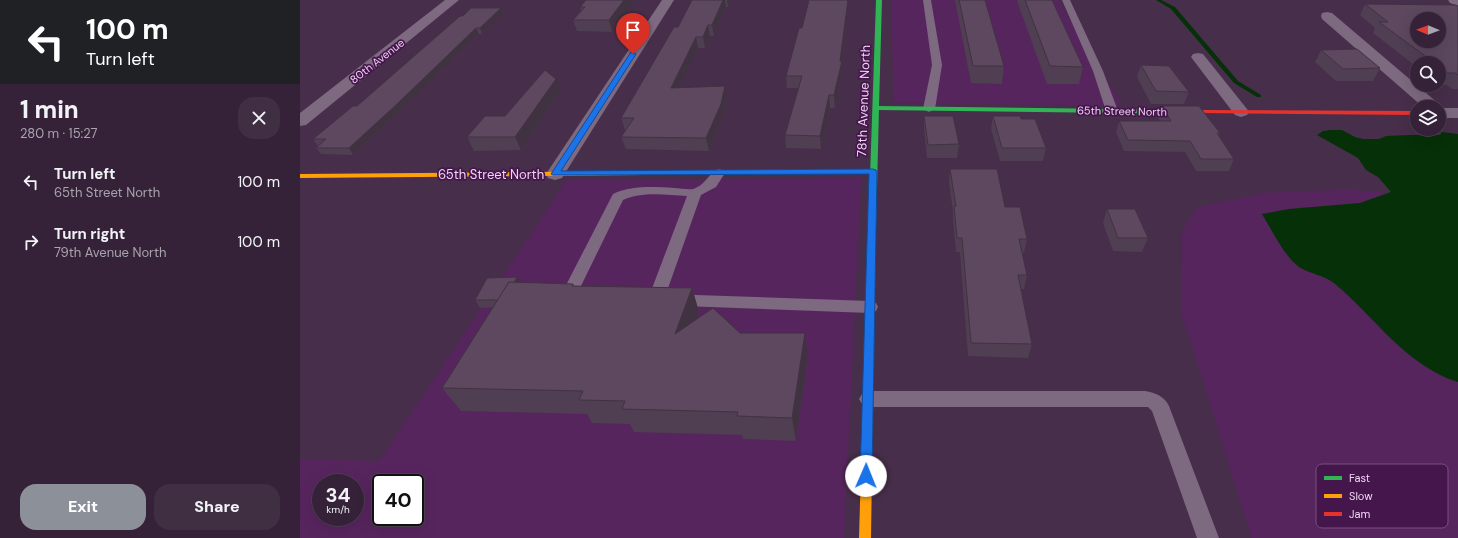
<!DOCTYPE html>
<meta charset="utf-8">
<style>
body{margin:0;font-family:"DM Sans",sans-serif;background:#402f43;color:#f1f3f6;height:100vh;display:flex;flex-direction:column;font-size:15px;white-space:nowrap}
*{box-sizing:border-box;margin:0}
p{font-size:13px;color:#aaa4ae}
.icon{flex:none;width:22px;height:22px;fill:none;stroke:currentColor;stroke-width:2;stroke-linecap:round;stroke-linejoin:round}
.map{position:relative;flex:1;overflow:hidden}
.sheet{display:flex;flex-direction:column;background:#352238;width:300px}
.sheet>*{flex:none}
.guide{background:#202124;color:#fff;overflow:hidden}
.needle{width:26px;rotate:271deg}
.controls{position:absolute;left:1110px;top:12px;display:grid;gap:8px}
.controls a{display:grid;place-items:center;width:36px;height:36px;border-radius:50%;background:#352238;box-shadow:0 4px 16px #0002,0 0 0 1px #4f3f53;font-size:20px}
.speed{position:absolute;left:12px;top:474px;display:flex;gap:8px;font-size:20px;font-weight:700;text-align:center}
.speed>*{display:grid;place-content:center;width:52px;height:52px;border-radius:50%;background:#352238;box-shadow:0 4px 16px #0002,0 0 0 1px #4f3f53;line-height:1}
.speed small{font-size:10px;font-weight:400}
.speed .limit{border:2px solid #111;border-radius:6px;background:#fff;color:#111}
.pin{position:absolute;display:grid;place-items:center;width:34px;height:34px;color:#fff;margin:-41px -17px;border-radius:50% 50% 50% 0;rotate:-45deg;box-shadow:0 0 4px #0007}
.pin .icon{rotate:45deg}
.me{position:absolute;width:44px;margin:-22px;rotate:1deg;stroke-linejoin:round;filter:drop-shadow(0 0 3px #0008)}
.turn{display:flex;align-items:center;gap:14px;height:84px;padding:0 20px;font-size:18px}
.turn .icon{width:52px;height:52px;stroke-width:2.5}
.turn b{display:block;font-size:28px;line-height:34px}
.round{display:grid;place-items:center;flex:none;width:42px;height:42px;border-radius:16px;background:#402f43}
.summary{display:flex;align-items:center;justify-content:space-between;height:68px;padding:0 20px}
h1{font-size:24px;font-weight:800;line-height:30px}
.action{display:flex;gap:8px;margin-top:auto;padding:8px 20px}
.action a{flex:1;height:46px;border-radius:16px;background:#8c9099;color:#fff;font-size:16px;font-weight:800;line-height:46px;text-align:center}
.action a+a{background:#402f43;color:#f1f3f6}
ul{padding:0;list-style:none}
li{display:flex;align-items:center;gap:12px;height:60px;padding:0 20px}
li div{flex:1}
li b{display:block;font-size:15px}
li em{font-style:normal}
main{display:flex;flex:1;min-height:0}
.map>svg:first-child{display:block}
.built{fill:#57255e;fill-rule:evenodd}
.water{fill:#063007}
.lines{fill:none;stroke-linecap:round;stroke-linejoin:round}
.stream{fill:#063007;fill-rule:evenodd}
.lane{fill:#7d6980;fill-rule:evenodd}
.street{fill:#7d6980;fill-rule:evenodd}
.fast{fill:#30b455;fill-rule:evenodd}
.slow{fill:#ff9f0a;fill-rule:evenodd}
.jam{fill:#e5322d;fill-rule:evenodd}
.wall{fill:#503e52}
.shaded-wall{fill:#413242}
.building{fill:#5d485f;stroke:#413242;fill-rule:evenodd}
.route{fill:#1a73e8;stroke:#114b97}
.labels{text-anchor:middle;stroke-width:3.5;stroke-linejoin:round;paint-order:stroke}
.far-street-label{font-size:11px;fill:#f0d4f4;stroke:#45164c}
.street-label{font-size:13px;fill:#f0d4f4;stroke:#45164c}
.key{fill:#45164c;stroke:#784f7e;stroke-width:1}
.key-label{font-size:11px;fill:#f0d4f4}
</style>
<main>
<section class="sheet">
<div class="guide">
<div class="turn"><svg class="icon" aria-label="left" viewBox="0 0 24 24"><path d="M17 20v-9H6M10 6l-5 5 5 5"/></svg><div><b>100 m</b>Turn left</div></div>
</div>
<div class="summary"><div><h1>1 min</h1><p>280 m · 15:27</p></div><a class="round"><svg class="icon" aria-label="close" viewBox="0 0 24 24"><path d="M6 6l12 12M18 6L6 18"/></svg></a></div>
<ul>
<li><svg class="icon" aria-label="left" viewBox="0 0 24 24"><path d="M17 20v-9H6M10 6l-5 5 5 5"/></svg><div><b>Turn left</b><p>65th Street North</p></div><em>100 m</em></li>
<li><svg class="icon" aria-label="right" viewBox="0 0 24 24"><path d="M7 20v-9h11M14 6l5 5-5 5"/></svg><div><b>Turn right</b><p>79th Avenue North</p></div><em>100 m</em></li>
</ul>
<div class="action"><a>Exit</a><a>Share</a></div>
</section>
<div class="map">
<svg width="1158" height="538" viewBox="0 0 1158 538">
<rect width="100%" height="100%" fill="#472e4a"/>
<!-- built -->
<g class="built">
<polygon points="591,0 758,0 823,106 594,103"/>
<path d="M561,178L544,538H0V459L79,461L267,180ZM21,483H55V517H21ZM81,483H115V517H81Z"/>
<polygon points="1048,189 1085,193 1060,203 989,209 962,214 987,254 999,267 1033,282 1055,301 1088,337 1119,362 1142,377 1158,382 1158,538 952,538 881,311 882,231 898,207 967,193"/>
</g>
<!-- water -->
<path class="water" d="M1030,130H1042L1055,137L1063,139H1079L1086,136L1110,135H1140L1142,132L1158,134V382C1106,366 1075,317 1035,284C1025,275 1009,274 999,267C984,256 972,230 962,214L989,209L1060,203L1091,192L1078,177L1066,170L1058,158L1017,135L1023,131Z"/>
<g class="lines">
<!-- stream -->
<polygon class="stream" points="856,0 861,0 875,7 938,81 961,95 961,97 957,97 934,83 871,9"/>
<!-- lane -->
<g class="lane">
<polygon points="623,0 631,0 642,65 635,109 629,112 623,109 632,65"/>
<polygon points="762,0 770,0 803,71 818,111 816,113 812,114 806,111 793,71"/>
<path d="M419,169L423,170L425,173L416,187L401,195L366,294L570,301L576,303L578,307L576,311L570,313L356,305L350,303L348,299L387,196C367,195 342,191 323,200L280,288L282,291L291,293L293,297L291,301L285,303L272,301L264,289L313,194C332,185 354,187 374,188C380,188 387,190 393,189C405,186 410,171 419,169Z"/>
<path d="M568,391H845C856,393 864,396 869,406L919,538H897L852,411L848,407H568L562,404L559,399L562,394Z"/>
</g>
<!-- street -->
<g class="street">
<polygon points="145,0 159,0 6,125 0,126 0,113"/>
<polygon points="362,0 374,0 262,178 255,180 248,178 246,174"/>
<polygon points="1148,0 1158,0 1158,6 1150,3"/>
<polygon points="1027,12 1032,13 1139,104 1140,108 1158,108 1158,118 1139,118 1139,107 1123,107 1022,19 1021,16 1022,13"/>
<polygon points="898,53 903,54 947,109 949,112 947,115 941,117 935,115 891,57 893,54"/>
</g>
<!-- fast -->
<polygon class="fast" points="576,0 582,0 579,106 900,110 903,112 900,114 579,110 575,266 574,268 568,268 567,266"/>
<!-- slow -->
<g class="slow">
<polygon points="340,171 343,171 343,175 0,178 0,174"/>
<polygon points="571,263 575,266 571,538 559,538 567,266"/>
</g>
<!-- jam -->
<g class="jam">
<polygon points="900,110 1117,111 1117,115 898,113 897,112"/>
<polygon points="573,169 576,169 576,173 340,175 336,173 340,171"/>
</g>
</g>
<!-- wall -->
<g class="wall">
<polygon points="286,0 335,0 335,1 312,32 277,31 273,20 281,10 280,7"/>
<polygon points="392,0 431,0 428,7 426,7 414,36 410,36 405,48 398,48 379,87 427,98 423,116 409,151 326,149 321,137 326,130 325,130 321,118 378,27"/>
<polygon points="655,0 685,0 704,66 702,84 671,83"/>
<polygon points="718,0 752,0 783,67 779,84 747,84 717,1"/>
<polygon points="1065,4 1158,6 1158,89 1152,89 1147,85 1140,85 1139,84 1139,63 1117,63 1117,67 1073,33 1075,28 1060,15"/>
<polygon points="548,10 542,64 542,73 535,108 530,108 521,149 486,148 485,135 499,88 487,88 486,76"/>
<polygon points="203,14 182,34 179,34 100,111 53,155 21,154 16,148 18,145 17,145 13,139 57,106 163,16"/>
<polygon points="1021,50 1080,68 1073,81 1036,81 1015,62"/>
<polygon points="841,65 889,92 884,104 851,104 837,77"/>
<polygon points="261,91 221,150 174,151 167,137 205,116"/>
<polygon points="862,106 920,133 919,136 934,159 929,171 896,171 885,152 824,151 816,132 819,121 860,121 858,117"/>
<polygon points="624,116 659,144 657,158 627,158 624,129"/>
<polygon points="693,116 721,119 746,148 743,161 700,161 691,129"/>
<polygon points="650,169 705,207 727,239 724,253 722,253 727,275 724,289 721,289 732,344 728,358 668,356 660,252 656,252 653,220 653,212 649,182"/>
<polygon points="807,209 848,238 842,252 813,251 803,223"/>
<polygon points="220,283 273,284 274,286 392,288 399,312 396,319 440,333 508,357 496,441 443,439 442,435 334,432 330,424 292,423 287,414 161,411 142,388 194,307 180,308 175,300"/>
</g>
<!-- shaded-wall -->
<g class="shaded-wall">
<polygon points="324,0 335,0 335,1 312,32 309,20"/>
<polygon points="423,0 425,0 426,7 414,36 412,25"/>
<polygon points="427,0 431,0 428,7"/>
<polygon points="548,0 548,10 542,64 542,73 535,108 534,95"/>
<polygon points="201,8 203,14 182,34 180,28"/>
<polygon points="408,25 410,36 405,48 403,37"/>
<polygon points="176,28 179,34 100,111 53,155 49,148"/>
<polygon points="396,37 398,48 374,100 371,88"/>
<polygon points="256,79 261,91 221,150 215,137"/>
<polygon points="425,86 427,98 423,116 409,151 406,138"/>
<polygon points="529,95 530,108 521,149 520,136"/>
<polygon points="217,277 221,284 205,300"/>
<polygon points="392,288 399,312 384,358 375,334"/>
<polygon points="505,333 508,357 496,441 492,418"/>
</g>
<!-- building -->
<g class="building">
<polygon points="286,0 324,0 309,20 273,20 285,7 280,7"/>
<polygon points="392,0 423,0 412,25 408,25 403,37 396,37 371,88 425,86 421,104 406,138 321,137 334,118 321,118 374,27 378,27"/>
<polygon points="509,0 548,0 540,61 542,61 534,95 529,95 520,136 485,135 502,76 486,76 499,28 502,28"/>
<polygon points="659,0 685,0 704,66 673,66"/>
<polygon points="725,0 752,0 783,67 750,66"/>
<path d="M1065,4L1155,5L1158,6V75L1155,73H1148L1139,66V63H1135L1079,22H1088ZM1117,19H1139V41H1117Z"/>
<polygon points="171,8 201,8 180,28 176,28 96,105 49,148 16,148 26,139 13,139 53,106 57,106 160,16 163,16"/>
<polygon points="1057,49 1080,68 1043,69 1021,50"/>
<polygon points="841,65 869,66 889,92 856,91"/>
<polygon points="245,70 256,79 215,137 167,137 185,116 205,116"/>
<polygon points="862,106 899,106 920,133 917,133 934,159 901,159 890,141 828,140 819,121 871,121"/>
<polygon points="624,116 653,116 659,144 628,145"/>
<polygon points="693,116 720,116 721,119 735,119 746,148 702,148"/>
<polygon points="650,169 697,169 705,207 720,207 727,239 719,239 727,275 718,275 732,344 671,343 662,238 657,238 654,206 656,206"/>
<polygon points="807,209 835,209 848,238 818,238"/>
<polygon points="217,277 214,283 209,282 198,300 175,300 187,278"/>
<polygon points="209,282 273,284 272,286 392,288 375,334 413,308 440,333 505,333 492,418 437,416 438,412 322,409 325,401 279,400 283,391 142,388"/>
</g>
<!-- route -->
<polygon class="route" points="331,52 336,54 261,171 573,169 577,171 572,476 571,480 566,482 562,480 560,476 569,174 253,175 251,174"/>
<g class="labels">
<!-- far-street labels -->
<g class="far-street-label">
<text transform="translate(77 61) rotate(-38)" y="4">80th Avenue</text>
<text transform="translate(822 111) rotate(1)" y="4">65th Street North</text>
</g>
<!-- street labels -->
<g class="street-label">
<text transform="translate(563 101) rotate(-88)" y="5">78th Avenue North</text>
<text x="191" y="179">65th Street North</text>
</g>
</g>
<!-- legend -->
<rect x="1016" y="464" width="132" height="64" rx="6" class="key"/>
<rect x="1024" y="476" width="18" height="4" fill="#30b455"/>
<rect x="1024" y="494" width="18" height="4" fill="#ff9f0a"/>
<rect x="1024" y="512" width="18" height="4" fill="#e5322d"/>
<g class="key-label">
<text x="1049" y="482">Fast</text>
<text x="1049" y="500">Slow</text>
<text x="1049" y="518">Jam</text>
</g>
</svg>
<div class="controls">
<a><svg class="needle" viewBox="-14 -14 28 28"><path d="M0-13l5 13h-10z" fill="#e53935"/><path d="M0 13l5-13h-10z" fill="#aaa4ae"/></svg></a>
<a><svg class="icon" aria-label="search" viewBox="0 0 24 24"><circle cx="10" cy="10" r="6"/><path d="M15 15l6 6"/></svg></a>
<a><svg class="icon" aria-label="layers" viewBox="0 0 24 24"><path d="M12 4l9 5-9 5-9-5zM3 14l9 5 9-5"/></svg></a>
</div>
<div class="speed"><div>34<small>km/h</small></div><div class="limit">40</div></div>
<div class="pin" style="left:333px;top:54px;background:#d93025"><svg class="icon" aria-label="arrive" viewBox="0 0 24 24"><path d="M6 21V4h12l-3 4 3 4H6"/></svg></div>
<svg class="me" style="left:566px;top:476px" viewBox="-20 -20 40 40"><circle r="19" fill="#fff"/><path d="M0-13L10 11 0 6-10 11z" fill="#1a73e8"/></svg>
</div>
</main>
